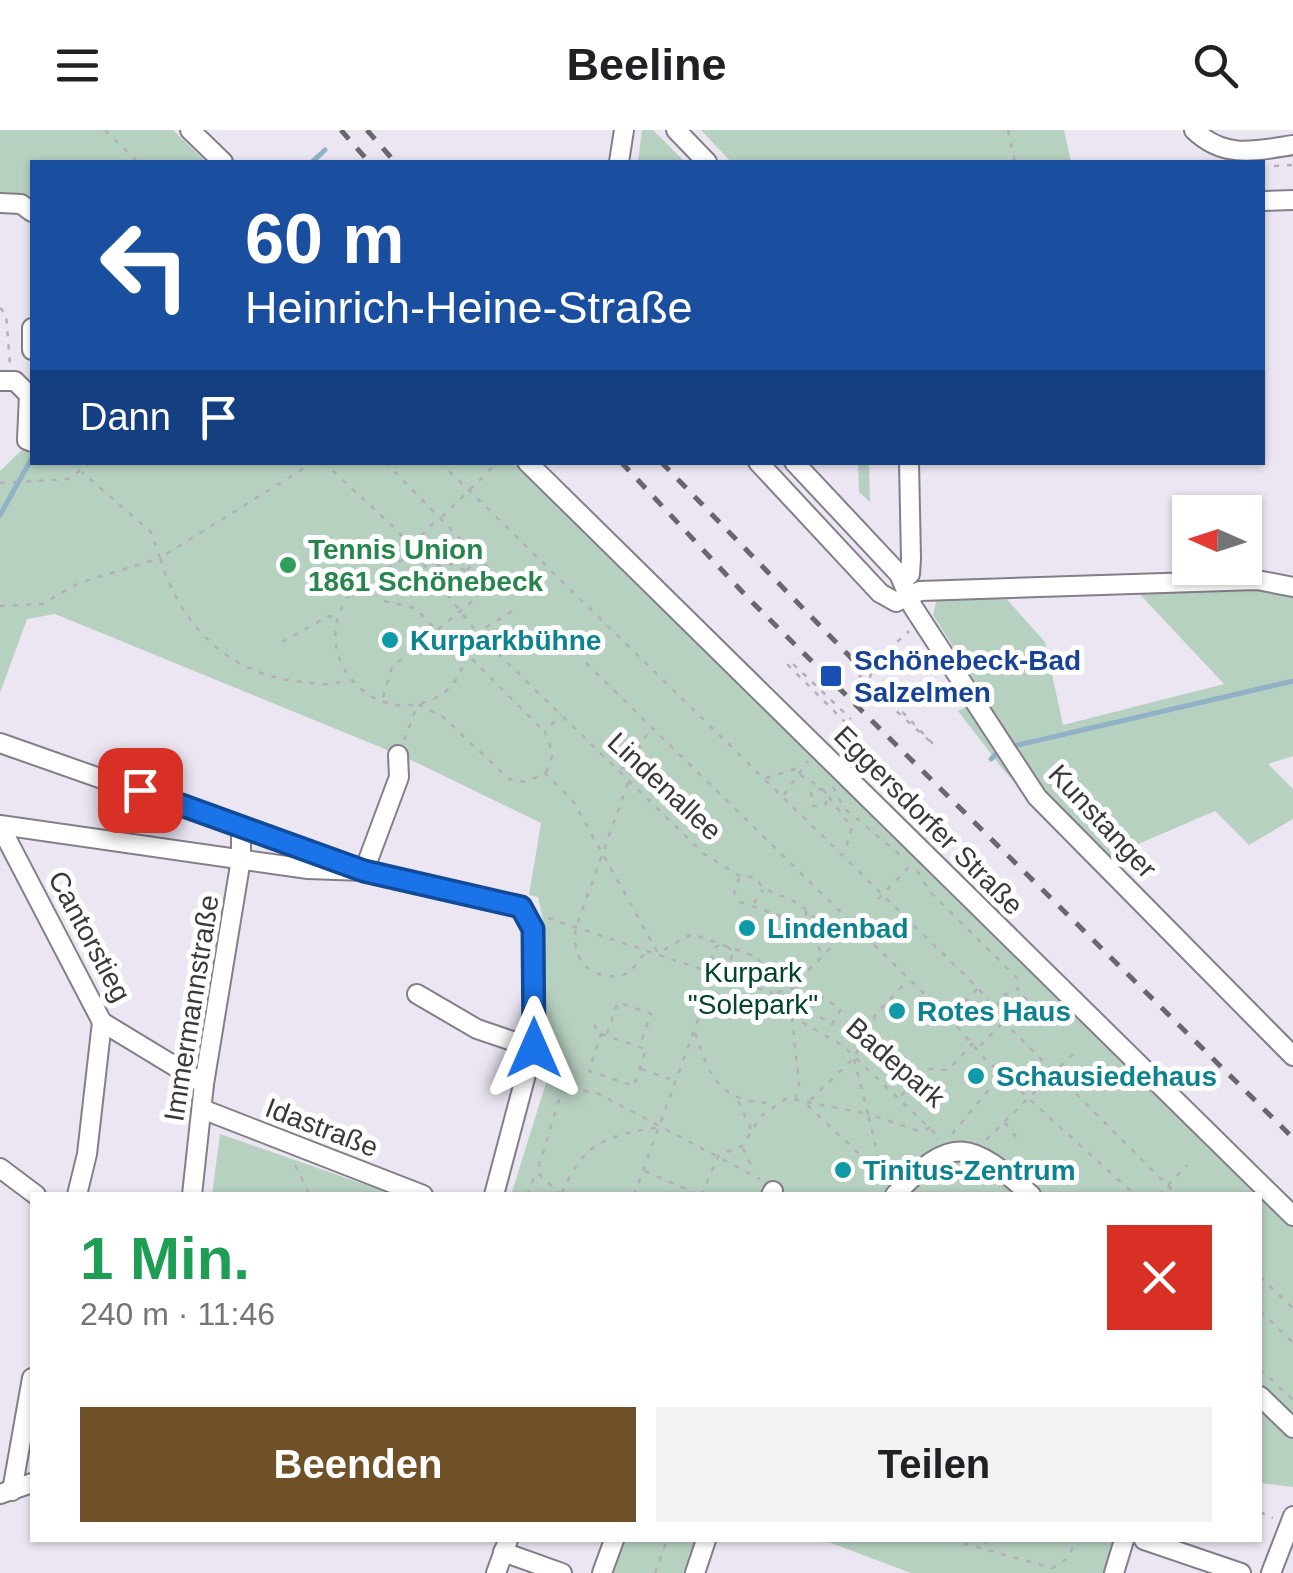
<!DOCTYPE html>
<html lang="de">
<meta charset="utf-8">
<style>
body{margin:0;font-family:Arial,sans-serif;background:#f2f2f2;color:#202124;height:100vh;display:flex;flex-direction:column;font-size:38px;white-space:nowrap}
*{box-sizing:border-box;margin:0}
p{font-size:32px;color:#757577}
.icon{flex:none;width:55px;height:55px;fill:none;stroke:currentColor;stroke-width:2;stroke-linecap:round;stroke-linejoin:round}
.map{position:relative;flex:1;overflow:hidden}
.sheet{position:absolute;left:30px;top:1062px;width:1232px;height:350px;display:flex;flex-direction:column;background:#fff;border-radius:0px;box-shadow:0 2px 8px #0004}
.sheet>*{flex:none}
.top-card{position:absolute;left:30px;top:30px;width:1235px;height:305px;border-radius:0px;box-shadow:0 2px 8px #0004;background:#1a4fa0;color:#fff;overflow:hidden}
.needle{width:65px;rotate:273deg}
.fabs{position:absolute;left:1172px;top:365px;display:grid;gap:20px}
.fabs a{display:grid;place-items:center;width:90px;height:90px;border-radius:0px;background:#fff;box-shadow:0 2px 8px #0004;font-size:50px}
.pin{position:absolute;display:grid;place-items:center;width:85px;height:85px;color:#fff;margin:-42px;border-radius:20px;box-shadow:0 5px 15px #0006}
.me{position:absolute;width:110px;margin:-55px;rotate:0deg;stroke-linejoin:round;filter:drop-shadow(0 0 8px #0008)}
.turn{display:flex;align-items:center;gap:35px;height:210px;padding:0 50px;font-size:45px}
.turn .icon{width:130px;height:130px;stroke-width:2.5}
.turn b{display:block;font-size:70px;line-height:85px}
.then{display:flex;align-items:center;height:95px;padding:0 50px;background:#0003;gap:20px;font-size:38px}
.round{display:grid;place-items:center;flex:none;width:105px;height:105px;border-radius:0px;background:#f2f2f2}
.headline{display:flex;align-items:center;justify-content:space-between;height:170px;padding:0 50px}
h1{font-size:60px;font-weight:700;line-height:75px;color:#1e9e55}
.button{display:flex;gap:20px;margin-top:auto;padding:20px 50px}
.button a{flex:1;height:115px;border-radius:0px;background:#705127;color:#fff;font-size:40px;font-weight:700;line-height:115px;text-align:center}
.button a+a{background:#f2f2f2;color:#202124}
header{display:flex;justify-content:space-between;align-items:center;height:130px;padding:0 50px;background:#fff;font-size:45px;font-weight:700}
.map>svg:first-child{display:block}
.green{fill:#b7d1c1}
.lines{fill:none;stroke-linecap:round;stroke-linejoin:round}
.stream{stroke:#90b1c6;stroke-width:5}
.minor-casing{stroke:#837e8a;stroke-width:22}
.path{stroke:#b3afb8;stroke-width:2.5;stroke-dasharray:5 8;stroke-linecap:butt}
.minor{stroke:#fff;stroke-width:18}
.rail{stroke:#69666c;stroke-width:5;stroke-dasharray:12 12;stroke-linecap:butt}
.route-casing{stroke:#114b97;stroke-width:25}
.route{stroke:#1a73e8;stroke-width:18}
.leisure-dot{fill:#2e9e5b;stroke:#fff;stroke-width:4}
.culture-dot{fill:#0f9aa8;stroke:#fff;stroke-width:4}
.transit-dot{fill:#1a4fb4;stroke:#fff;stroke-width:4}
.labels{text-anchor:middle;stroke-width:10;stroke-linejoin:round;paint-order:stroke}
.leisure-label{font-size:28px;font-weight:bold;fill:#27864d;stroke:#fff;text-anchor:start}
.culture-label{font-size:28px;font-weight:bold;fill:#0d838f;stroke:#fff;text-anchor:start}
.transit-label{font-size:28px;font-weight:bold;fill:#164399;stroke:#fff;text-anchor:start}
.street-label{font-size:28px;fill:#3a383c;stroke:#fff}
.park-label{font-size:28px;fill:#014429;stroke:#fff}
</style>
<header><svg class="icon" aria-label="menu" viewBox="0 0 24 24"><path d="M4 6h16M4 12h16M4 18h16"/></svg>Beeline<svg class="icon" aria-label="search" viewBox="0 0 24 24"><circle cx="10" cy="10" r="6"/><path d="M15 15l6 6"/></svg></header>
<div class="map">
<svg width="1293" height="1443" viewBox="0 0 1293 1443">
<rect width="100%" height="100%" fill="#ebe6f2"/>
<!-- green -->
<g class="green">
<polygon points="0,0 173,0 206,32 32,32 32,76 14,64 0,65"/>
<polygon points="642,0 653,0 685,32 638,32"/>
<polygon points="701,0 1064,0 1071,32 731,32"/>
<polygon points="32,310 32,332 513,333 1293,1097 1293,1357 1260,1353 1260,1065 511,1065 555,924 546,914 544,795 538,767 529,765 541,693 407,628 55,484 27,489 0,563 0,341"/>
<polygon points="858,333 869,333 870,372 859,362"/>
<polygon points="1246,455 1293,465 1293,626 1268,634 1293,659 1293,689 1249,715 1215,681 1094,733 1005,642 958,581 985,567 933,485 937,468 1002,464 1045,512 1063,595 1224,554 1133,457"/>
<polygon points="220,1004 395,1065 212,1065"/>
<polygon points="612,1410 704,1410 693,1443 600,1443"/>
<polygon points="823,1410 1114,1410 1103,1443 911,1443"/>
</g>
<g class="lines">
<!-- stream -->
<g class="stream">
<polyline points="312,32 325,20"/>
<polyline points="0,385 32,328"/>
<polyline points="1014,616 1293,551"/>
<polyline points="991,629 997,623"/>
</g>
<!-- minor casing -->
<g class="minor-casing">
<g id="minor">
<polyline points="190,0 223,32"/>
<polyline points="676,0 707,32"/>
<path d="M1194,0C1224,29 1255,21 1293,15"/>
<polyline points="619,32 624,0"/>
<polyline points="1262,71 1293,70"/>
<polyline points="0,73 21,74 32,82"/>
<polyline points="32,198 32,220"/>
<polyline points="0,251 15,251 29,265 27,310 32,312"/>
<polyline points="527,332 1293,1086"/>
<polyline points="758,332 880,463 896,472 920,461 1257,450 1293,457"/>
<polyline points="794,332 899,444 913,477 1037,667 1293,926"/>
<polyline points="904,450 910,444 911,429 909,332"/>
<polyline points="0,613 364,741 521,777 533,799 533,918 494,1065"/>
<polyline points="0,695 308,739 364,741 399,647 398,625"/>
<polyline points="0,696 102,892 204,954"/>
<polyline points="417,864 477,899 533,918"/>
<polyline points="202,979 423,1065"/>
<polyline points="0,1038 36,1065"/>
<polyline points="77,1065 87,1024 102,892"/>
<polyline points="192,1065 204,954 241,729 241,699"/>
<polyline points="771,1065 773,1061"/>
<path d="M895,1065C953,1003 970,1011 1031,1065"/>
<polyline points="1260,1266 1293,1298"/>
<polyline points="12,1361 32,1248"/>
<polyline points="0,1364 32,1353"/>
<polyline points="1144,1410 1241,1443"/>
<polyline points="503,1422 562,1443"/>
<polyline points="496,1443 508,1410"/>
<polyline points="602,1443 614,1410"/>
<polyline points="695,1443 706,1410"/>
<polyline points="1114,1443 1124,1410"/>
<polyline points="1271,1443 1293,1386"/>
</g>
</g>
<!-- path -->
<g class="path">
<polyline points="105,0 138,32"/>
<polyline points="1008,0 1015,32"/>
<polyline points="1274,36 1293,35"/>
<polyline points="0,178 6,184 10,234"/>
<path d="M314,332L160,428C180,494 226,542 295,551C314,553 329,558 347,549"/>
<polyline points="323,332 397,400 478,504 703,723 741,747 755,747 763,758 798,773 839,809"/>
<polyline points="385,332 489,438"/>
<polyline points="440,332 978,858 1004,892 1177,1065"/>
<polyline points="0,353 68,349 92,332"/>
<polyline points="442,387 498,332"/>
<polyline points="412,415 438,388"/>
<path d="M414,422C392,439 362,445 346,470C310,527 372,597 433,569C469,552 460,522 480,502C491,492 507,487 518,476"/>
<polyline points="467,440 479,428"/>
<polyline points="384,471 415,478 434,497"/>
<polyline points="0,476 42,474 79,453 160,428 151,402 82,342"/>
<polyline points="282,512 329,486 337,488"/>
<polyline points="472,529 545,602"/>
<polyline points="873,530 870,548 934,615 884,570"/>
<polyline points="586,533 949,888"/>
<polyline points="859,547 909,501"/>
<polyline points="383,567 392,537 475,469 466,441 452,434 430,436"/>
<polyline points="846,593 788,535 790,531 851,589"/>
<polyline points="404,610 418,574 443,587 509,649 526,652 545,643 573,671 658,823 692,804 757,827 792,886 843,916 939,1007"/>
<polyline points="843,616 859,600"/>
<polyline points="621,639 634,627 651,597"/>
<polyline points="546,642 553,624 545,602 561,584"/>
<polyline points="800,645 822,658"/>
<polyline points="766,648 801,637"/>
<path d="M628,653L576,797C569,832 596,855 629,843L647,820"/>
<polyline points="833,657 844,678 904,728"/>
<polyline points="823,659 811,661 813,676 825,675 828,666 823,659 829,654"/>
<polyline points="784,665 808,631"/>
<polyline points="829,667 852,698 844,724"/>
<polyline points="917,741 931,763 1018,849 1018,859 1004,865 994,879"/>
<polyline points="739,748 734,762 740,772 806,795"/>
<polyline points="878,769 912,734"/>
<polyline points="754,773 763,760"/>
<polyline points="806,781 806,795 822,824"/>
<polyline points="548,788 773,863"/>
<circle cx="722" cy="825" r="10"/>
<polyline points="790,857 813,872 817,864 841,879 832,894 808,880 813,872"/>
<polyline points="977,859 949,888 985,929 1135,1065"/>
<polyline points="777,863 797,852 859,789"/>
<polyline points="1015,882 1026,876 1032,882"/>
<polyline points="792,887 799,953 796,968"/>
<polyline points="594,895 600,903"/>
<path d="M695,903C711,949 719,972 773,973"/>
<polygon points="601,904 646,919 634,956 589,941"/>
<polyline points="607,904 618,872 651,884 640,915"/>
<polyline points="980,916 1026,869 1022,866 1000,888"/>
<polyline points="854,929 868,984 919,1001 930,998"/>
<polyline points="641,939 676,951"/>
<polyline points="901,966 927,939 948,940 973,913"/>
<polyline points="738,971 751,999"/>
<polyline points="1005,993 1021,1013"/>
<polyline points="952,1004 1001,945"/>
<polyline points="986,1010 1074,923"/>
<polyline points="743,1018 754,1042"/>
<polyline points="295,1035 310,1065"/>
<polyline points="645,1041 699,1065"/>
<polyline points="887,1050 806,974 854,928 876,884 907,851"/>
<path d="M562,1063C584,1011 607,1006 659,997"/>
<polyline points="527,1065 536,1043"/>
<polyline points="561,1065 537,1042 563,957 597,963 760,1049"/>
<polyline points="634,1065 718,835"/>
<polyline points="701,1065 719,1025 742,1016 761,986 787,968 868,984 883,1046"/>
<polyline points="1159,1065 1187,1035"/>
<polyline points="1260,1147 1293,1178"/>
<polyline points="1260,1181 1293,1213"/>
<polyline points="1260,1239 1293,1270"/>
<polyline points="1260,1382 1273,1388"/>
<polyline points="951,1410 1053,1438 1068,1428 1076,1410"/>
<polyline points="984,1410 988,1418"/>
<polyline points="655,1443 667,1410"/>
</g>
<!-- minor -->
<use href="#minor" class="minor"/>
<!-- rail -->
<g class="rail">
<polyline points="341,0 369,32"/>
<polyline points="367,0 395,32"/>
<polyline points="621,332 749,469 1293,1008"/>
<polyline points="661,332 860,537"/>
</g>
</g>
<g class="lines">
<!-- route casing -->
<g class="route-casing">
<polyline id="route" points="140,660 364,741 521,777 533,799 534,918"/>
</g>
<!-- route -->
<use href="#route" class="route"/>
</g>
<!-- markers -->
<circle class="leisure-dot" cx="288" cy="435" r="10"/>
<g class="culture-dot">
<circle cx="390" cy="510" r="10"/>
<circle cx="747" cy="798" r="10"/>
<circle cx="897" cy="881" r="10"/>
<circle cx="976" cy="946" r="10"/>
<circle cx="843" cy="1040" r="10"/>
</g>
<rect class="transit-dot" x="819" y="534" width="24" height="24" rx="5"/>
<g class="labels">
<!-- leisure labels -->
<g class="leisure-label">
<text x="308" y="429">Tennis Union<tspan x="308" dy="32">1861 Schönebeck</tspan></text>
</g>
<!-- culture labels -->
<g class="culture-label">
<text x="410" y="520">Kurparkbühne</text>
<text x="767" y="808">Lindenbad</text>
<text x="917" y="891">Rotes Haus</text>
<text x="996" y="956">Schausiedehaus</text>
<text x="863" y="1050">Tinitus-Zentrum</text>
</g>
<!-- transit labels -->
<g class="transit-label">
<text x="854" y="540">Schönebeck-Bad<tspan x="854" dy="32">Salzelmen</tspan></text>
</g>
<!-- street labels -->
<g class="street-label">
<text transform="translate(665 656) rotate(43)" y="10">Lindenallee</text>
<text transform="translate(929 690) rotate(45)" y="10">Eggersdorfer Straße</text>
<text transform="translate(1103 691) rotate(47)" y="10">Kunstanger</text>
<text transform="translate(90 806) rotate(62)" y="10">Cantorstieg</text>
<text transform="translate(191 878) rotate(-81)" y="10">Immermannstraße</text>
<text transform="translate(896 932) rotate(41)" y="10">Badepark</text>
<text transform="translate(322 997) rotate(21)" y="10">Idastraße</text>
</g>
<!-- park labels -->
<g class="park-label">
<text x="753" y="852">Kurpark<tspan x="753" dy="32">"Solepark"</tspan></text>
</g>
</g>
</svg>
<div class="fabs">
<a><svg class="needle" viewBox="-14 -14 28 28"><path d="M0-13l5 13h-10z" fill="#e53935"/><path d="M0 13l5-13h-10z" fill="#757577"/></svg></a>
</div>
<div class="pin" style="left:140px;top:660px;background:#d93025"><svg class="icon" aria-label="arrive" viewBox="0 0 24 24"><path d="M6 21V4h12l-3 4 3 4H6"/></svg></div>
<svg class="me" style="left:534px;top:918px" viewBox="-20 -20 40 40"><path d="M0-17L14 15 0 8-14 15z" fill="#1a73e8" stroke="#fff" stroke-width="4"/></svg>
<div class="top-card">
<div class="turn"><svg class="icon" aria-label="left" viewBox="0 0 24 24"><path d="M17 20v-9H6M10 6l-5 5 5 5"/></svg><div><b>60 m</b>Heinrich-Heine-Straße</div></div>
<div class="then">Dann<svg class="icon" aria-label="arrive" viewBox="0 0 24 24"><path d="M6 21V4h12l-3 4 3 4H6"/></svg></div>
</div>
<section class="sheet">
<div class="headline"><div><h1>1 Min.</h1><p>240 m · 11:46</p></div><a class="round" style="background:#d93025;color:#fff"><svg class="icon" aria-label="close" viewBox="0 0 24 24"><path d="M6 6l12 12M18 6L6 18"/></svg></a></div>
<div class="button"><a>Beenden</a><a>Teilen</a></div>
</section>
</div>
